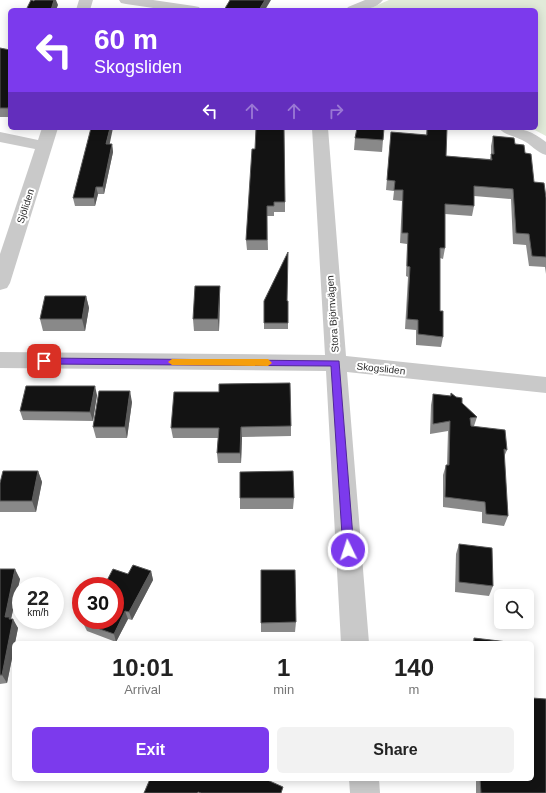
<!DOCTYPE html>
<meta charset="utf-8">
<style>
body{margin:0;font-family:Arial,sans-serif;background:#f2f2f2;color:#222;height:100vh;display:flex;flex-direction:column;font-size:15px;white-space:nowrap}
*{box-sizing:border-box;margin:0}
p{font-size:13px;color:#767676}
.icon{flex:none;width:22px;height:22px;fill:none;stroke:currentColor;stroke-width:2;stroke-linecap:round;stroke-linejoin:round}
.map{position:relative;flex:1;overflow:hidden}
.sheet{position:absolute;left:12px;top:641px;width:522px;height:140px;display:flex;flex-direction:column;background:#fff;border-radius:6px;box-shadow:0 2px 10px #0003}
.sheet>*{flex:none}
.hud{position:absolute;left:8px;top:8px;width:530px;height:122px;border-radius:6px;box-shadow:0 2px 10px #0003;background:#7c3aed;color:#fff;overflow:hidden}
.controls{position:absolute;left:494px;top:589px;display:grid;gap:8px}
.controls a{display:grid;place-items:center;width:40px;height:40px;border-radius:6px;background:#fff;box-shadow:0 2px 10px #0003;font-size:20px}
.speed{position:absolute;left:12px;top:577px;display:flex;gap:8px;font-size:20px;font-weight:700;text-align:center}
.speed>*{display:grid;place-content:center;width:52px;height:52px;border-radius:50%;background:#fff;box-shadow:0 2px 10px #0003;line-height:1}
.speed small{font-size:10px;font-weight:400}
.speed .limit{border:6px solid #d22;background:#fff;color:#111}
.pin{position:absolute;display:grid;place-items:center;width:34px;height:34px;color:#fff;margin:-17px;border-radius:8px;box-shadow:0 2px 6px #0006}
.me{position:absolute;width:44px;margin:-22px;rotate:356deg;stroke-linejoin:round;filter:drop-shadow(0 0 3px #0008)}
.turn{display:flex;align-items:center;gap:14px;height:84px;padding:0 20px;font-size:18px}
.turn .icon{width:52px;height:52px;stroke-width:2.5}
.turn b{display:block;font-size:28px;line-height:34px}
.lanes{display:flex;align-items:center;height:38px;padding:0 20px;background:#0003;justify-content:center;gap:20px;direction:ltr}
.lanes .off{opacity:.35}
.eta{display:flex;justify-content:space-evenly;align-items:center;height:68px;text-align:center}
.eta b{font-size:24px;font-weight:600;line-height:28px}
.primary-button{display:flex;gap:8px;margin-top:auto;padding:8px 20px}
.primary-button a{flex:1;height:46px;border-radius:6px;background:#7c3aed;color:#fff;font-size:16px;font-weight:600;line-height:46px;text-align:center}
.primary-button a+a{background:#f2f2f2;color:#222}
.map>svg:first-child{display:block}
.green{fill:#e1ead9}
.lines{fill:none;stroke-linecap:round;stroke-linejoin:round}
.minor{fill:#c9c9c9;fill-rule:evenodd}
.wall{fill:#898989}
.shaded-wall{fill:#5a5a5a}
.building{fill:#131313;stroke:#5a5a5a}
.route{fill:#7c3aed;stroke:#51269a}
.slow{fill:#f59e0b}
.labels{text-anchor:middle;stroke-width:4;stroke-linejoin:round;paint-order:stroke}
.street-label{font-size:10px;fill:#2c2c2c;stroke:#fff}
</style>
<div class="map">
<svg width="546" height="793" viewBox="0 0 546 793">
<rect width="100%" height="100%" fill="#fff"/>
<!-- green -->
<polygon class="green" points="389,0 546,0 546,136 531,128 536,128 536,10 366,10"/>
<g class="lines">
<!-- minor -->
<g class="minor">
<polygon points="79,0 93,0 90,10 76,10"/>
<polygon points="119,0 153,0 194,6 199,7 201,10 167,10 126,4 121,3"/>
<path d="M365,0H383C375,11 358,10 346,10L348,7Z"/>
<polygon points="42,128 58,128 10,283 7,288 0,290 0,254 35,149 0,142 0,132 38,140"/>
<polygon points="312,128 328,128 346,356 546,377 546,393 347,372 369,643 341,643 326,371 0,368 0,352 325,355"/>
<path d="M499,128C520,128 529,129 546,142V155C536,152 531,144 522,140C514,136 504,135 499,128Z"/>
<polygon points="349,779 379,779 380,793 350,793"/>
</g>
</g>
<!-- wall -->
<g class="wall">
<polygon points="0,48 10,50 10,49 10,117 0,117"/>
<polygon points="384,128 382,152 354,150 355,138"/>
<polygon points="427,128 446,156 490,159 491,154 491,146 493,136 515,144 525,153 534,182 546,198 546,274 545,267 529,266 526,245 513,244 511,199 474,196 474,206 472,216 445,214 445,248 443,259 440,258 440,311 443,337 441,347 416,345 416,330 405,329 408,277 406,276 407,244 400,243 402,201 393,200 394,191 386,190 391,132 426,135"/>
<polygon points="109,144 112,144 113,152 104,194 98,194 95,206 75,206 73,198"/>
<polygon points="255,149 285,202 285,212 274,212 274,216 267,216 268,250 247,250 246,240"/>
<polygon points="86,296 89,308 85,331 43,331 40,319"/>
<polygon points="220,297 219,331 194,331 193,319"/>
<rect x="264" y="301" width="24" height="28"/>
<polygon points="219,392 291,426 291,436 242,437 241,463 218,463 217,453 218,438 173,438 171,428"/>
<polygon points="451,393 477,417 474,426 507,450 504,457 508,516 504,526 482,523 482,512 443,507 443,475 446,465 447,465 448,431 430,434 431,405 433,394 450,396"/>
<polygon points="97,395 93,421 23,420 20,411"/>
<polygon points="132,402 127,438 96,438 93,427"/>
<polygon points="38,471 42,482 36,512 0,512 0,483"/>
<polygon points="240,498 294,498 293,509 240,509"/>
<polygon points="459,544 493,586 489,596 455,592 456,554"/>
<polygon points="0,569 20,579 11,619 18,628 7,683 0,684"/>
<polygon points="151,571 153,580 132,620 128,619 116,642 87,631 83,623 128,574"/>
<polygon points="296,622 295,632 261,632 261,623"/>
<polygon points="474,638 516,643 472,643"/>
<polygon points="476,779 532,779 546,793 476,793"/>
</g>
<!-- shaded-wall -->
<g class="shaded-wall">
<polygon points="54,0 56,0 58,5 56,10 51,10"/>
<polygon points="265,0 271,0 265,10 259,10"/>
<polygon points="10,102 10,116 8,108"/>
<polygon points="110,128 113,128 108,152 106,144"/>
<polygon points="112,144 113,152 104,194 103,187"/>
<polygon points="96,187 98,194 95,206 94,198"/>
<polygon points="220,286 220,297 219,331 218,319"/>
<polygon points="86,296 89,308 85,331 82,319"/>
<polygon points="95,386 97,395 93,421 90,412"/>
<polygon points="130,391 132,402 127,438 125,427"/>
<polygon points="241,427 242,437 241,463 240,453"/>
<polygon points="38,471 42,482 36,512 32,501"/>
<polygon points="15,569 20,579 11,619 13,622 13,619 18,628 15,643 14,643 14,649 7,683 2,675 5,617"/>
<polygon points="151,571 153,580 132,620 129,612"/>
<polygon points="125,611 128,619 116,642 114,634"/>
</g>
<!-- building -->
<g class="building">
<polygon points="31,0 34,1 35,0 54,0 51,10 26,10"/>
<polygon points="230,0 265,0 259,10 224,10"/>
<polygon points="0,48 10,50 10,49 10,102 8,108 0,108"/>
<polygon points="91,128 110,128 106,144 112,144 103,187 96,187 94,198 73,198"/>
<polygon points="256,128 284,128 285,202 274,202 274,206 267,206 267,240 246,240 252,149 255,149"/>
<polygon points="357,128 384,128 383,140 355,138"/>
<polygon points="427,128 447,128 446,156 492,160 491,154 494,154 493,136 514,138 515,144 524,145 525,153 531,154 534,182 544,183 546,198 546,257 532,256 529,234 516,233 513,189 474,186 474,206 445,204 445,248 440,248 440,311 443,311 443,337 418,334 418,320 407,319 410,267 407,266 408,233 402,233 403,190 394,190 395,181 387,180 391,132 427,135"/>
<polygon points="288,252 287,301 288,301 288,323 264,323 264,301"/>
<polygon points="195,286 220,286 218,319 193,319"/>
<polygon points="45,296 86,296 82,319 40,319"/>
<polygon points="290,383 291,426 241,427 240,453 217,453 219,428 171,428 174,392 219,392 219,384"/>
<polygon points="26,386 95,386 90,412 20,411"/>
<polygon points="99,391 130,391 125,427 93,427"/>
<polygon points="451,393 456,397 462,398 462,403 477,417 470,418 471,426 505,430 507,450 504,449 508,516 486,514 485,502 445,497 446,465 449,465 450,421 433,424 433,394 451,396"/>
<polygon points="3,471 38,471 32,501 0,501 0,483"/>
<polygon points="293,471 294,498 240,498 240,472"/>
<polygon points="459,544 492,548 493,586 459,582"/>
<polygon points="133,565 151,571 129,612 125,611 114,634 83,623 85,620 115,620 115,586 104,586 113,569 128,574"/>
<polygon points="0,569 15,569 5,617 10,617 9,619 13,619 2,675 0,675"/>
<polygon points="261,570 295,570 296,622 261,623"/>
<polygon points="474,638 516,643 474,643"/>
<polygon points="532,698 546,699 546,793 481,793 480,779 532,779"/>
<polygon points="150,779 265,779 283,787 281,793 201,793 198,792 197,793 144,793"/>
</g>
<!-- route -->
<polygon class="route" points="44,358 339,361 354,550 352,553 348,554 345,553 343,550 331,366 44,364 40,361"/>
<!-- slow -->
<polygon class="slow" points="172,359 268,359 272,363 268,366 172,365 168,362"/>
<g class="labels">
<!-- street labels -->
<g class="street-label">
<text transform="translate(25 206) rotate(-72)" y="4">Sjöliden</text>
<text transform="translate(332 314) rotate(-94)" y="4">Stora Björnvägen</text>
<text transform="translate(381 368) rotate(6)" y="4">Skogsliden</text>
</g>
</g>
</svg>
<div class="controls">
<a><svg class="icon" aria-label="search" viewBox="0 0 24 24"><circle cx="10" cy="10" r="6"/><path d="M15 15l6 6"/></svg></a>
</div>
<div class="speed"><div>22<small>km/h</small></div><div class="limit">30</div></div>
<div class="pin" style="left:44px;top:361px;background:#d93025"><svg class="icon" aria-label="arrive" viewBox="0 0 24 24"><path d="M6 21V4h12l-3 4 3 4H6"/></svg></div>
<svg class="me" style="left:348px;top:550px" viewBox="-20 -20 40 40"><circle r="17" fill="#7c3aed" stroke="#fff" stroke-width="3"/><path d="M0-11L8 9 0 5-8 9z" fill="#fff"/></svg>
<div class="hud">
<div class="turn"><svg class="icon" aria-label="left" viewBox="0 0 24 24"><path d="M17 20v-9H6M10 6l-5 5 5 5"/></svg><div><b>60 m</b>Skogsliden</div></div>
<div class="lanes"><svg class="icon" aria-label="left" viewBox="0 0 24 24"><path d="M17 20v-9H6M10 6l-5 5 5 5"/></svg><svg class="icon off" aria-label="ahead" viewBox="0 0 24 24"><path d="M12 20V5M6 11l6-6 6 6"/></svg><svg class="icon off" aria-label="ahead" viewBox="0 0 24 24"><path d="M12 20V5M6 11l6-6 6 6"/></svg><svg class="icon off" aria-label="right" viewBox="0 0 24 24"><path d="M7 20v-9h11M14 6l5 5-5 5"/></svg></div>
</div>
<section class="sheet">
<div class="eta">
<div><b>10:01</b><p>Arrival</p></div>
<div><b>1</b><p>min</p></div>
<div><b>140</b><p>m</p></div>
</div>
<div class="primary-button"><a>Exit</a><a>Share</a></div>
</section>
</div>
